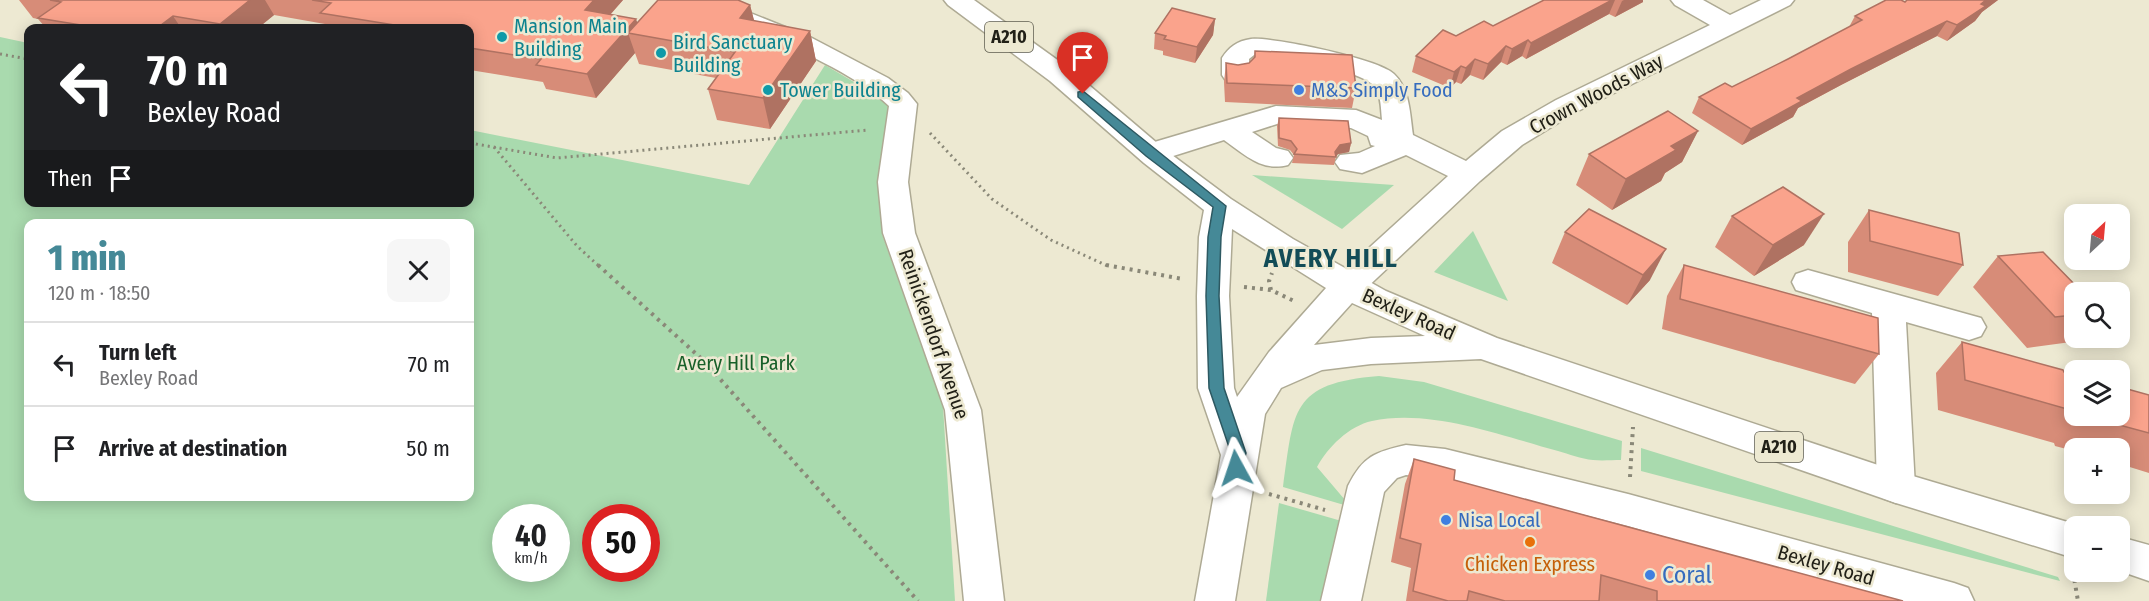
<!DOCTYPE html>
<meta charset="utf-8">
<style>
body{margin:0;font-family:"Fira Sans Condensed",sans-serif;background:#f6f6f6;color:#202124;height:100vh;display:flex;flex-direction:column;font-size:22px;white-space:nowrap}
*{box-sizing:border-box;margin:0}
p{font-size:20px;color:#757577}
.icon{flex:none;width:33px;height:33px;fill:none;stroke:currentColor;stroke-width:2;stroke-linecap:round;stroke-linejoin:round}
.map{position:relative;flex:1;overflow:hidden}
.drawer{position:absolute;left:24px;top:219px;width:450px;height:282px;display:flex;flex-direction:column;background:#fff;border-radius:12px;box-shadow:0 3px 15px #0003}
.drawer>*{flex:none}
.top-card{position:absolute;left:24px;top:24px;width:450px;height:183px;border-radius:12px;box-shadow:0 3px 15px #0003;background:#202124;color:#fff;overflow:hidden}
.needle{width:39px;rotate:26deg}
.tools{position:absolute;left:2064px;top:204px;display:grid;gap:12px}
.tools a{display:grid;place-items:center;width:66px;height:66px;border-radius:12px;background:#fff;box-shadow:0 3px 15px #0003;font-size:30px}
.speed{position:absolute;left:492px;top:504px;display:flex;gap:12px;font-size:30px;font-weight:700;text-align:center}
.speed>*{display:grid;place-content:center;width:78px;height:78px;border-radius:50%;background:#fff;box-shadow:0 3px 15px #0003;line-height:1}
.speed small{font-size:15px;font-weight:400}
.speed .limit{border:9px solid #d22;background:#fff;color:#111}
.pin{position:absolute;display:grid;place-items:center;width:51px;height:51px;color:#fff;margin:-62px -26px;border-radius:50% 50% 50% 0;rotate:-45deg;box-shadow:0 0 6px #0007}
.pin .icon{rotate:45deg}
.me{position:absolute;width:66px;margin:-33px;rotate:355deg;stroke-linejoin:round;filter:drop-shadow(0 0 4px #0008)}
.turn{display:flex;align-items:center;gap:21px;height:126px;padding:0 24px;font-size:27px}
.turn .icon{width:78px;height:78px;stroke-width:2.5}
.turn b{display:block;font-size:42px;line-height:51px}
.then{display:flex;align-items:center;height:57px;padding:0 24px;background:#0003;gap:12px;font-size:22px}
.round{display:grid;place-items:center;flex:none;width:63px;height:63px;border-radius:12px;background:#f6f6f6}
.headline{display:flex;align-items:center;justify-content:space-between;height:102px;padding:0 24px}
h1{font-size:36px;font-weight:800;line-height:45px;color:#458997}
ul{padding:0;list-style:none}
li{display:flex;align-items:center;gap:18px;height:84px;padding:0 24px;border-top:2px solid #e0e0e0}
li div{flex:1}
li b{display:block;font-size:22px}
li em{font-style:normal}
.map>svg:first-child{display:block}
.green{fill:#a9daae;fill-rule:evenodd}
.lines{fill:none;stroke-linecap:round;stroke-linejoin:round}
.minor-casing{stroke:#aeaa94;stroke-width:3}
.major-casing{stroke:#aeaa94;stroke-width:3}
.path-far1{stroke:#8a8878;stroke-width:3;stroke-dasharray:2 4;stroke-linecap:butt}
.path{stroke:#8a8878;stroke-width:4;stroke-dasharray:3 5;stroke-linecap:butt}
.minor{fill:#fff;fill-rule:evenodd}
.major{fill:#fff;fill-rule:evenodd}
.wall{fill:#d78c78}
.shaded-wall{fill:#af7262}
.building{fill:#faa38c;stroke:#af7262;stroke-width:1.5}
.route{fill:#458997;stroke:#2d5962;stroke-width:1.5}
.culture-dot{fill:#0f9aa8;stroke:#ede9d2;stroke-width:2}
.shop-dot{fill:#3f7fe0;stroke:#ede9d2;stroke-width:2}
.food-dot{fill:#e8710a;stroke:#ede9d2;stroke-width:2}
.labels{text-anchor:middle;stroke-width:5;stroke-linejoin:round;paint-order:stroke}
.shield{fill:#ede9d2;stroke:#5e5c4f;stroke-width:1.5}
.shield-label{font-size:18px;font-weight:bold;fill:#212017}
.culture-label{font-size:20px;fill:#0d838f;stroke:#ede9d2;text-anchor:start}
.shop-label{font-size:20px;fill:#366cbe;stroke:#ede9d2;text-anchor:start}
.street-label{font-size:20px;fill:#212017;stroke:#ede9d2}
.park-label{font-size:20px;fill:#186029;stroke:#ede9d2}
.food-label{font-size:20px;fill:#c56008;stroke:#ede9d2}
.near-shop-label{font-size:24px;fill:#366cbe;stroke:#ede9d2;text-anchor:start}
.district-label{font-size:26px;font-weight:bold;letter-spacing:1.5px;fill:#124c57;stroke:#ede9d2}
</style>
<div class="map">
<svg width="2149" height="601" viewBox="0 0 2149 601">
<rect width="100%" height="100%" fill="#ede9d2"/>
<!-- green -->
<g class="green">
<path d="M0,37L28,43V202H470V130L749,185L825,65L888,102L882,234L943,406L955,601H0ZM28,224H470V496H28ZM506,518H556V568H506ZM596,518H646V568H596Z"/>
<polygon points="1252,175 1394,185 1342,229"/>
<polygon points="1473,231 1508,301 1434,272"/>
<path d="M1379,376L1424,382L1622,441L1621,460C1612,460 1602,461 1593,460C1581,459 1569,454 1558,451C1503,436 1429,408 1372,421C1349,426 1328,447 1317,467L1351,507L1283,487C1294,411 1290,383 1379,376Z"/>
<polygon points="1641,448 2058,577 2060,581 1641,471"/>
<polygon points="1279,503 1345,522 1326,601 1266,601"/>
</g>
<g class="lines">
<!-- minor casing -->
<g class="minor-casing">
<g id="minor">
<path d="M681,0H718L810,37L888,78L908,93L917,104L908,182L915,233L981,410L1004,601H964L945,410L883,233L878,182L889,106C843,62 745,28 685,5Z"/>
<path d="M1671,0H1703L1730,15L1761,0H1794L1790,5L1576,112L1522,145L1480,181L1360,294L1348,298L1336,294L1332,286L1336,278L1448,176L1406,155L1362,173L1340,169L1335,162L1340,155L1359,153L1375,146L1371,145L1368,136L1351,128L1277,124L1252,132L1276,148L1288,151L1293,158L1288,165C1262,172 1245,155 1224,140L1151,163L1141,160L1136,153L1141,146L1276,106L1356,110L1382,120C1381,110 1381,96 1376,88C1362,68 1279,59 1254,55L1249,59L1250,75L1246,81L1236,83L1226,81L1222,75V58C1229,47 1237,41 1251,39C1273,37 1379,59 1394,74C1410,89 1410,115 1413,135L1466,161L1502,131L1556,100L1710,25L1675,5Z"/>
<polygon points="1808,270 1981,318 1986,327 1981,336 1969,340 1906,322 1915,487 1909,498 1896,503 1883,498 1877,487 1872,313 1796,290 1792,282 1796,274"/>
<path d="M1406,445L1445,449L1628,494L1954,583L1968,588L1974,601H1889L1628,526L1445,479L1406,475L1397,478L1384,492L1361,601H1321L1348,486C1363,456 1375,452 1406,445Z"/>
</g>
</g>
<!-- major casing -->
<g class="major-casing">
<g id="major">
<path d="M944,0H974L1070,69L1164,149L1231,199L1293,239L1386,291L1497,338L1896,471L2081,526H2074V558L1896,503L1481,359L1371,364L1322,370L1281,388L1265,414L1235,601H1195L1221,455L1198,388L1197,296L1199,237L1204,210L1144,163L1050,81L948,5ZM1232,229L1326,288L1269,352L1237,397L1234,388L1229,296ZM1352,303L1425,336L1371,338L1314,345Z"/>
<polygon points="2120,537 2149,545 2149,581 2120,571"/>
</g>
</g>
<!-- path-far1 -->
<g class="path-far1">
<polyline points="0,54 28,59"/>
<polyline points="930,133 992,199 1051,240 1110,267"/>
<polyline points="470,143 557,158 868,130"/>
<polyline points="494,147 577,246 600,267"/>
</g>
<!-- path -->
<g class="path">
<polyline points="598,265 704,361 918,601"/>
<polyline points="1106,265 1183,279"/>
<polyline points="1244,287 1271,290 1294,301"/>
<polyline points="1271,290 1269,281 1272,273"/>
<polyline points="1630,477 1633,427"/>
<polyline points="1269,494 1325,510"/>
<polyline points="2073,572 2078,601"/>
</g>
<!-- minor -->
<use href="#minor" class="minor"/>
<!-- major -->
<use href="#major" class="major"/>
</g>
<!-- wall -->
<g class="wall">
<polygon points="19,0 623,0 610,15 638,23 750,5 754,21 810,31 816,61 770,129 717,120 708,89 716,78 639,64 635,53 596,98 546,89 543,82 470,70 470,28 328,28 325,24 274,15 258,28 46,28 38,19 33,18"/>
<polygon points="1544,0 1643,0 1643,2 1615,17 1609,14 1526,59 1522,56 1507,65 1501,62 1483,80 1470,75 1461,84 1456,82 1450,88 1412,72 1416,56 1456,36 1493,26"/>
<polygon points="1907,0 1998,0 1982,12 1975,21 1947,41 1937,36 1841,85 1798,108 1793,117 1742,145 1692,113 1699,97 1732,87 1788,59 1849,27 1855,16 1905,2"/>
<polygon points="1215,19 1213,35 1195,63 1163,55 1163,51 1154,49 1155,33"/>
<polygon points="1255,51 1356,88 1352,108 1225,102 1224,82 1226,63 1238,65 1249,63 1254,57"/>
<polygon points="1279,118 1351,143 1349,152 1338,154 1336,156 1334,165 1292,163 1294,155 1290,150 1278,146 1277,126"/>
<polygon points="1698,131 1682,162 1665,173 1661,181 1612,210 1576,185 1589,154"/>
<polygon points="1589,209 1650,280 1627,305 1552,263 1565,232"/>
<polygon points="1869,210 1963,265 1938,296 1848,272 1848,242"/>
<polygon points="1732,216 1804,245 1754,276 1715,247"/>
<polygon points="1998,256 2074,292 2074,338 2076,338 2071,342 2027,348 1973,287"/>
<polygon points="1684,265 1879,354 1855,384 1662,329 1667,296"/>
<polygon points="1962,342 2074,375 2074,416 2120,416 2149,395 2149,473 2120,464 2120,448 2074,448 2074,451 2055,446 2054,443 1938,410 1936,373"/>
<polygon points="1414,459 1454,480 1903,601 1406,601 1411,568 1391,562 1405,484"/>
</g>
<!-- shaded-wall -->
<g class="shaded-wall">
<polygon points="250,0 265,0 274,15 258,28 223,28 220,24"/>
<polygon points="594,0 623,0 593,34 585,10"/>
<polygon points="1612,0 1615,0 1609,14 1526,59 1531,43"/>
<polygon points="1624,0 1643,0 1643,2 1615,17 1622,1"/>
<polygon points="1986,0 1998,0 1982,12 1975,21 1947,41 1957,25"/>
<polygon points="750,5 758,35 740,18"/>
<polygon points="173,16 181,28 157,28"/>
<polygon points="636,19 642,35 628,33 635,53 596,98 587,74"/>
<polygon points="1215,19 1213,35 1195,63 1197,47"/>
<polygon points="1947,21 1937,36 1841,85 1798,108 1793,117 1742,145 1751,129 1797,98 1851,69"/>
<polygon points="810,31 816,61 770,129 763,98"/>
<polygon points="1528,40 1522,56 1507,65 1512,49"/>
<polygon points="1506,46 1501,62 1483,80 1488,64"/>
<polygon points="1475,59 1470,75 1461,84 1466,68"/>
<polygon points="1461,66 1456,82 1450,88 1454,72"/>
<polygon points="1698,131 1682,162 1665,173 1661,181 1612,210 1626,179 1671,146"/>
<polygon points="1351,143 1349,152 1338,154 1336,157 1335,152 1340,145"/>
<polygon points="1824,214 1804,245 1754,276 1773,245"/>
<polygon points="1666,249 1650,280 1627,305 1643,275"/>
</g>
<!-- building -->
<g class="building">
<polygon points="50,0 250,0 220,24 173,16 157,28 99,28 38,18 61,2"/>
<polygon points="312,0 594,0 585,10 636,19 587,74 536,65 541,59 470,48 470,28 413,28 320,13 331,3"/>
<polygon points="658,0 738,0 750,5 740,18 810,31 763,98 708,89 735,52 628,33"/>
<polygon points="1544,0 1612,0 1531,43 1528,40 1512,49 1506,46 1488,64 1475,59 1466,68 1461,66 1454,72 1416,56 1443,30 1456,36 1484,21 1493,26"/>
<polygon points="1886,0 1901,0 1905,2 1907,0 1986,0 1981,4 1986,6 1957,25 1947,21 1851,69 1797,98 1802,101 1751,129 1699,97 1725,83 1732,87 1788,59 1862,20 1855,16"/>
<polygon points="1172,8 1215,19 1197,47 1164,39 1166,36 1155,33"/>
<polygon points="1255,51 1352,55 1356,88 1227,83 1226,63 1238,65 1249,63 1255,57"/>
<polygon points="1668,111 1698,131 1671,146 1676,150 1626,179 1589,154"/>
<polygon points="1279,118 1348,121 1351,143 1340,145 1335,152 1336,157 1294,154 1297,149 1291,141 1279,138"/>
<polygon points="1783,187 1824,214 1773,245 1732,216"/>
<polygon points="1589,209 1666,249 1643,275 1565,232"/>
<polygon points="1869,210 1959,233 1963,265 1870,241"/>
<polygon points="2043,252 2082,292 2074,292 2074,315 2055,317 1998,256"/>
<polygon points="1684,265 1878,318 1879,354 1680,299"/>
<polygon points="1962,342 2063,370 2064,372 2074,375 2074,411 1965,380"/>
<polygon points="2120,387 2149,395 2149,433 2086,416 2120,416"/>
<polygon points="1414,459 1455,470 1454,480 1903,601 1657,601 1657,591 1601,575 1599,601 1505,601 1469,591 1467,601 1448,601 1413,591 1421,544 1400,538"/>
</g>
<!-- route -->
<polygon class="route" points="1083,91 1226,206 1221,237 1219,296 1224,388 1246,453 1241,472 1236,474 1231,472 1228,468 1231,453 1209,388 1206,296 1208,237 1213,207 1146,156 1078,97 1078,92"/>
<!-- markers -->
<g class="culture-dot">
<circle cx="502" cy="37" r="6"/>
<circle cx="661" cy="53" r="6"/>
<circle cx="768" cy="90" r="6"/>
</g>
<g class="shop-dot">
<circle cx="1299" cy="90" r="6"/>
<circle cx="1446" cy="520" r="6"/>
<circle cx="1650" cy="575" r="6"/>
</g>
<circle class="food-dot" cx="1530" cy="542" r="6"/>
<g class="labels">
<!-- shield labels -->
<g class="shield">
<rect x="985" y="22" width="48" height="30" rx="4.5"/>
<rect x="1755" y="432" width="48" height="30" rx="4.5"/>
</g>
<g class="shield-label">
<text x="1009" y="43">A210</text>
<text x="1779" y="453">A210</text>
</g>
<!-- culture labels -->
<g class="culture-label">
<text x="514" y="33">Mansion Main<tspan x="514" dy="23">Building</tspan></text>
<text x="673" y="49">Bird Sanctuary<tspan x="673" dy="23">Building</tspan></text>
<text x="780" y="97">Tower Building</text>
</g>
<!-- shop labels -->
<g class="shop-label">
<text x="1311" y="97">M&amp;S Simply Food</text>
<text x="1458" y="527">Nisa Local</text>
</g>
<!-- street labels -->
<g class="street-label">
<text transform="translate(1596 94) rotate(-28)" y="7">Crown Woods Way</text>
<text transform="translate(1409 314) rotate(24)" y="7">Bexley Road</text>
<text transform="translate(934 334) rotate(71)" y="7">Reinickendorf Avenue</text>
<text transform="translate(1826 565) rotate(16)" y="7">Bexley Road</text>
</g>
<!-- park labels -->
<g class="park-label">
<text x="736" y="370">Avery Hill Park</text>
</g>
<!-- food labels -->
<g class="food-label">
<text x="1530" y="571">Chicken Express</text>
</g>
<!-- near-shop labels -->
<g class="near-shop-label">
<text x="1662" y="583">Coral</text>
</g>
<!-- district labels -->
<g class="district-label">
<text x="1331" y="267">AVERY HILL</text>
</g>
</g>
</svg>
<div class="tools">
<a><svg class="needle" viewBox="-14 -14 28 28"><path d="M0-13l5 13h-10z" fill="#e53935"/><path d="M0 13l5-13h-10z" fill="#757577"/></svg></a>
<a><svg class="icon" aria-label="search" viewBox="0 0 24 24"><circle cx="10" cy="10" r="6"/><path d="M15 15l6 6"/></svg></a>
<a><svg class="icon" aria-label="layers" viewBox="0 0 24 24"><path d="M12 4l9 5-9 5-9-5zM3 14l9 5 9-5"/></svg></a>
<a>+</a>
<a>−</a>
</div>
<div class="speed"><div>40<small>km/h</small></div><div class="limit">50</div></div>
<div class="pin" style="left:1083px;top:94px;background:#d93025"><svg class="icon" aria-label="arrive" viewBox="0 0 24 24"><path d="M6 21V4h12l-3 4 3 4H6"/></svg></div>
<svg class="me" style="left:1236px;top:468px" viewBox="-20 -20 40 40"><path d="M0-17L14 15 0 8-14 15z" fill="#458997" stroke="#fff" stroke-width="4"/></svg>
<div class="top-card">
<div class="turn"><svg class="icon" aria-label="left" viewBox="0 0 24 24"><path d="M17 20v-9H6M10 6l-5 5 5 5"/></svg><div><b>70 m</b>Bexley Road</div></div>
<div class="then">Then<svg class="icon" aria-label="arrive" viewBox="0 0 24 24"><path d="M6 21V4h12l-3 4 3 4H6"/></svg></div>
</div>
<section class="drawer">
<div class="headline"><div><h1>1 min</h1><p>120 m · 18:50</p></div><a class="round"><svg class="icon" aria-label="close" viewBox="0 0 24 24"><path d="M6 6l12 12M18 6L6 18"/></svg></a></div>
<ul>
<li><svg class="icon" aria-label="left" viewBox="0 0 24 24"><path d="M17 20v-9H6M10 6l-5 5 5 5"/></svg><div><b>Turn left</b><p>Bexley Road</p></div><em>70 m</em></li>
<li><svg class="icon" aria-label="arrive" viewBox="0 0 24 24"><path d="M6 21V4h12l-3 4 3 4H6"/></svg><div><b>Arrive at destination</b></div><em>50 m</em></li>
</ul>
</section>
</div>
